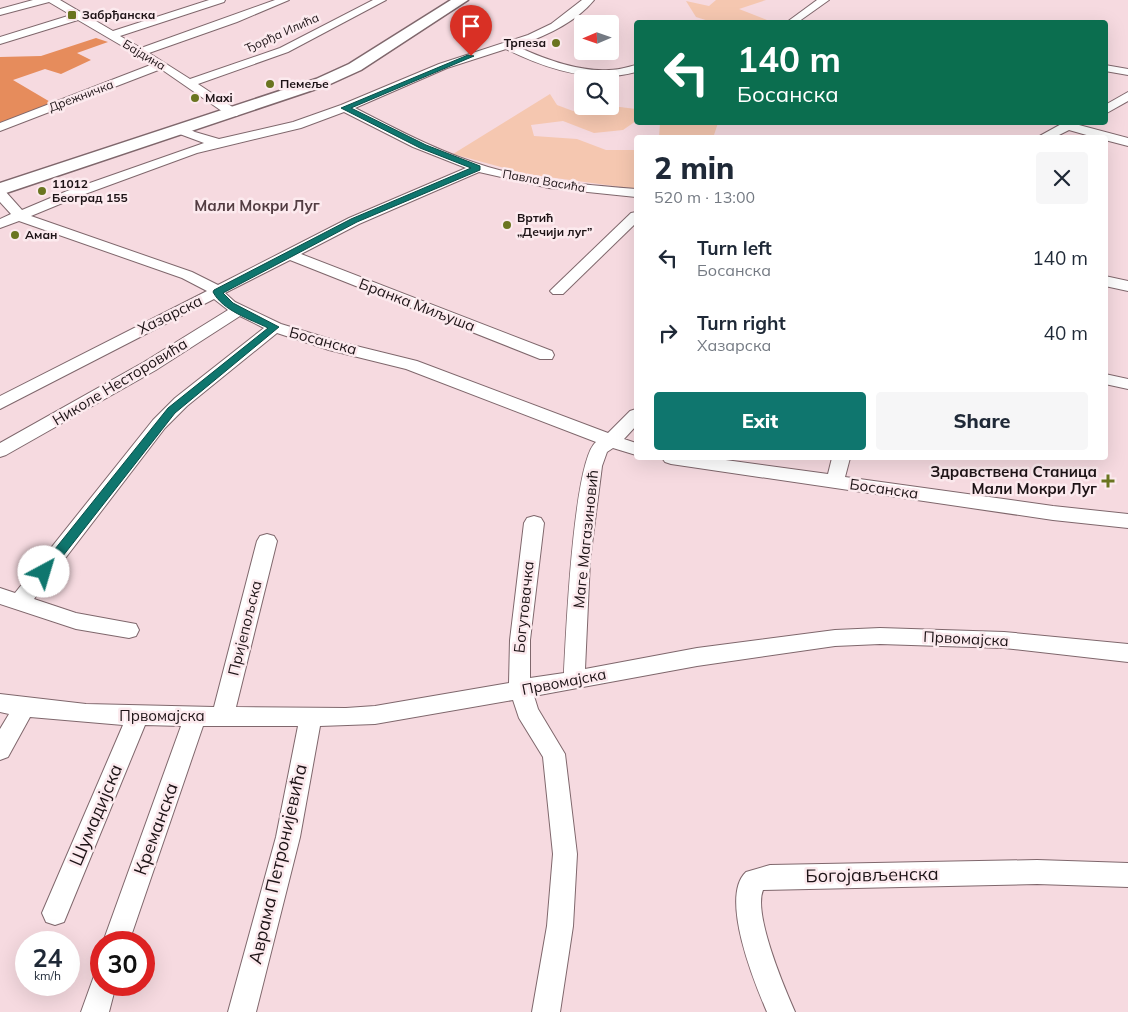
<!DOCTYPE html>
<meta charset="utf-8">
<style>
body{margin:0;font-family:Mulish,sans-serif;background:#f6f6f7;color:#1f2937;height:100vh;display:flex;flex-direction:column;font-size:19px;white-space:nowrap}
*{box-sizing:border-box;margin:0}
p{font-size:16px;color:#747a83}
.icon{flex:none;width:28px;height:28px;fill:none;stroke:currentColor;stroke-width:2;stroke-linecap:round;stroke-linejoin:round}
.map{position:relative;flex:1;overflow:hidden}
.side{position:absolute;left:634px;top:135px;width:474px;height:325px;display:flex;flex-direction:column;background:#fff;border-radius:5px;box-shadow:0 5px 20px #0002}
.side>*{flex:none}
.hud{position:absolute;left:634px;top:20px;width:474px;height:105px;border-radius:5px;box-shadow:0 5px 20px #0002;background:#0b6e4f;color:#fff;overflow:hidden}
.needle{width:32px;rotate:268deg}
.controls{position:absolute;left:574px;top:15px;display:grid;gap:10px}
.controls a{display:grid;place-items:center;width:45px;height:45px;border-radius:5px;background:#fff;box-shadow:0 5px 20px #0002;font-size:25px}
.speed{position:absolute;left:15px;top:931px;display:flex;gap:10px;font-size:25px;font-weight:700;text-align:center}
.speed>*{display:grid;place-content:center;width:65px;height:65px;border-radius:50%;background:#fff;box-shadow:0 5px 20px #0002;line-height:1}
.speed small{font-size:12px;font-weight:400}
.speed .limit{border:8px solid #d22;background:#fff;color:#111}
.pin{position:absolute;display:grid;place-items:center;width:42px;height:42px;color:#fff;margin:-51px -21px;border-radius:50% 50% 50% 0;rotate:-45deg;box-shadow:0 0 5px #0007}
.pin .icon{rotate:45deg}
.me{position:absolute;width:55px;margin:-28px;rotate:39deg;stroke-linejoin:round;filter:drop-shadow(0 0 4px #0008)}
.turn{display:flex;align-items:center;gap:18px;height:105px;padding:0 20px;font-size:22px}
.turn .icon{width:65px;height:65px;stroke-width:2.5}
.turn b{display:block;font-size:35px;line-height:42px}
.round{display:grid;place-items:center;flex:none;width:52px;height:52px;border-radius:5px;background:#f6f6f7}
.overview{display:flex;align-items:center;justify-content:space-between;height:85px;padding:0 20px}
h1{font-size:30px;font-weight:800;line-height:38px}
.action{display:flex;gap:10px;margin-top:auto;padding:10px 20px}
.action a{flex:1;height:58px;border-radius:5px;background:#0f766e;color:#fff;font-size:20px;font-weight:800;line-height:58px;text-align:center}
.action a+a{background:#f6f6f7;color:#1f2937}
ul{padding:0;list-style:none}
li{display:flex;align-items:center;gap:15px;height:75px;padding:0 20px}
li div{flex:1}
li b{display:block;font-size:19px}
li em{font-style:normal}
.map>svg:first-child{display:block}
.green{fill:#f5c7b0}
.forest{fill:#e68c5c}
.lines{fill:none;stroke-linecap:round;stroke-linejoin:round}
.street-casing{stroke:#7f676c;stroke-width:2}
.secondary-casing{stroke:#7f676c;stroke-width:3}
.street{fill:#fff;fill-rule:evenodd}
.secondary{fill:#fff;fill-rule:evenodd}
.route{fill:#0f766e;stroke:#0a4d48}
.poi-dot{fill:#6a7520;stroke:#fceaee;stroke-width:2}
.labels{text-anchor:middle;stroke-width:5;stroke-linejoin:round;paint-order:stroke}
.far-poi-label{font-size:12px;font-weight:bold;fill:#1d1316;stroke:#fceaee;text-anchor:start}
.far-street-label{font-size:12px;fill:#1d1316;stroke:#fceaee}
.far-quarter-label{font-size:15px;font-weight:bold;fill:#533d42;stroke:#fceaee}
.street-label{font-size:15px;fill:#1d1316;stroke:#fceaee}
.poi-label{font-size:15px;font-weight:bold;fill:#1d1316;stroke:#fceaee;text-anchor:end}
.near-street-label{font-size:18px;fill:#1d1316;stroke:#fceaee}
</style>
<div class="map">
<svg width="1128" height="1012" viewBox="0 0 1128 1012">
<rect width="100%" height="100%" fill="#f6dae0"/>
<!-- green -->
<g class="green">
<polygon points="716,0 766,0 739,9 772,22 782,22 712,22 696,17 686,1 709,6"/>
<polygon points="550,94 557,105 573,111 590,106 610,106 610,103 612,106 636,109 636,121 623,130 594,133 563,121 531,125 534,136 577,139 606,150 636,150 636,189 526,174 453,154"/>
<polygon points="657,123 718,123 713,138 659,137 660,123"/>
</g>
<!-- forest -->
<polygon class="forest" points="96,38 108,42 77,53 91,60 61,74 45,69 13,80 52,103 0,123 0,57 41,56"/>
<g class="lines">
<!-- street casing -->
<g class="street-casing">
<g id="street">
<polygon points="33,0 60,0 113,31 209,0 225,0 224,2 120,36 141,48 275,0 289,0 237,22 149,53 190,79 280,48 373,0 386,0 288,52 198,84 237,110 239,113 237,116 229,116 161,69 0,131 0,123 153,64 78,20 0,44 0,37 71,15 49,2 0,15 0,9"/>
<path d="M582,0H594C575,23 544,37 516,46C544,59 579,72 609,70C619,70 627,67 636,65V72C592,84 546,69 506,49L447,68L355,108C398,130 441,153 488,167C536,181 586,185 636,189V197L549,188L479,172L359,224L301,254L552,351L554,355L552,359H540L290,260L225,293L235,302L281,324L340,342L417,361L608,433L630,411L636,409V426L624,439L636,443V455L613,448L607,452L602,466L590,560L585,669L697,648L835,630L880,628L1004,632L1128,644V662L1004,648L880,644L835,646L697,666L534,696L538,709L565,754L577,854L573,926L560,1012H532L547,926L553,854L543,757L519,718L513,700L375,724L320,726L300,837L256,1012H228L276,837L298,726H203L129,942H103L181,726L145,725L64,922L55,925L46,922L42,913L123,725L30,717L8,757L0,760V729L9,714L0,712V694L86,704L214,707L257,541L260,536L267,534L274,536L277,541L236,707L346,708L375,706L509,683L510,640L524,523L527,518L534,516L541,518L544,523L530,640V678L564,673C566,636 573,460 596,442L406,369L329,350L277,333L187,406L165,428L34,599L76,613L136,624L139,630L136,636L129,638L76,629L0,604V588L15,593L153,420L175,398L264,328L240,316L156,370L6,455L0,457V443L144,362L228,310L214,299L0,409V396L207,291L182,278L19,221L0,228V219L11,214L0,202V190L5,191L22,210L67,191L204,143L177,133L175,130L177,127H185L195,132L219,139L293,122L341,105L439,64L528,35L551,24ZM344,112L413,147L466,168L349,218L218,285L192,272L31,216L77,197L197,153L301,128Z"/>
<polygon points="817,0 829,0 798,22 787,22"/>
<polygon points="1105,65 1128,69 1128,75 1105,71"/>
<polygon points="1128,92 1128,101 1105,114 1105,105"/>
<polygon points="1065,122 1082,122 1079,125 1128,138 1128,146 1105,140 1105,138 1097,138 1069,130 1053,138 1036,138"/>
<polygon points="636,212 636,223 563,294 553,294 550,291 553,288 631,213"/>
<polygon points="1105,276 1128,281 1128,291 1105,286"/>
<polygon points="1105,374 1128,379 1128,389 1105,384"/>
<polygon points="662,458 711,458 828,474 832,458 850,458 845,477 1053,506 1128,514 1128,528 1053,520 671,464 665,462"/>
<path d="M1037,860L1128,863V887L1037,884L763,890C753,914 784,987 795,1012H767C755,984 719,897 746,872L770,865Z"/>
<polygon points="101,972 101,985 116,985 109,1012 81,1012 94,976"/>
</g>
</g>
<!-- secondary casing -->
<g class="secondary-casing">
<polygon id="secondary" points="451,0 468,0 361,70 328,85 0,195 0,183 316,79 349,64"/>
</g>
<!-- street -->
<use href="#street" class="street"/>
<!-- secondary -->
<use href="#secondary" class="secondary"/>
</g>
<!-- route -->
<path class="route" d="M468,55L474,56L351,108L426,145L480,166V170L357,222L223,293L233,303L279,327L175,413L48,575H39L38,572L39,569L168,408L268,328C250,319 223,311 213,292L214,290L351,219L471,168L420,148L341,108Z"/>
<!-- markers -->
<g class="poi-dot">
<rect x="67" y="10" width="10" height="10" rx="2.5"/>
<circle cx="556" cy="43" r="5"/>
<circle cx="270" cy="84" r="5"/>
<circle cx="195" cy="98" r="5"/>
<circle cx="42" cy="191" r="5"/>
<circle cx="507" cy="225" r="5"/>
<circle cx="15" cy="235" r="5"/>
<path d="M1105.5 473.5h5v5h5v5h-5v5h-5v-5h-5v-5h5z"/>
</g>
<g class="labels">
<!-- far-poi labels -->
<g class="far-poi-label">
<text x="82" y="19">Забрђанска</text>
<text x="546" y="47" text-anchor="end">Трпеза</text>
<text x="280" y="88">Пемеље</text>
<text x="205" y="102">Maxi</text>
<text x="52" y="188">11012<tspan x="52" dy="14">Београд 155</tspan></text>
<text x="517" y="222">Вртић<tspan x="517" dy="14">„Дечији луг”</tspan></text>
<text x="25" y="239">Аман</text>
</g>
<!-- far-street labels -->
<g class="far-street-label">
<text transform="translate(282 33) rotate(-24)" y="4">Ђорђа Илића</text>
<text transform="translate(144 55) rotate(31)" y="4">Бајдина</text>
<text transform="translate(81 96) rotate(-21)" y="4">Дрежничка</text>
<text transform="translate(544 181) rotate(10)" y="4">Павла Васића</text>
</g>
<!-- far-quarter labels -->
<g class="far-quarter-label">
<text x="257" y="211">Мали Мокри Луг</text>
</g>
<!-- street labels -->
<g class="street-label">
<text transform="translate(417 305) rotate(21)" y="5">Бранка Миљуша</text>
<text transform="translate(170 315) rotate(-26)" y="5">Хазарска</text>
<text transform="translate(323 341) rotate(15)" y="5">Босанска</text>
<text transform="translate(120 382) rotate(-31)" y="5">Николе Несторовића</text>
<text transform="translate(884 489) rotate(8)" y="5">Босанска</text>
<text transform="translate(586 539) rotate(-84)" y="5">Маге Магазиновић</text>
<text transform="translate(524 607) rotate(-84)" y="5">Богутовачка</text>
<text transform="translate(245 628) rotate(-76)" y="5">Пријепољска</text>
<text transform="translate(966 639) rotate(3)" y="5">Првомајска</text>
<text transform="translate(564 682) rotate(-11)" y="5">Првомајска</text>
<text x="162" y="721">Првомајска</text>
</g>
<!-- poi labels -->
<g class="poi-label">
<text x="1097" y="477">Здравствена Станица<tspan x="1097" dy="17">Мали Мокри Луг</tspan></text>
</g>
<!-- near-street labels -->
<g class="near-street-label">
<text transform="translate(96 815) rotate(-67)" y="6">Шумадијска</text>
<text transform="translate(156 829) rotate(-70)" y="6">Креманска</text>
<text transform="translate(278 864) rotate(-77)" y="6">Аврама Петронијевића</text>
<text transform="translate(872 875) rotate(-1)" y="6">Богојављенска</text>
</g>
</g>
</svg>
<div class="controls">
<a><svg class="needle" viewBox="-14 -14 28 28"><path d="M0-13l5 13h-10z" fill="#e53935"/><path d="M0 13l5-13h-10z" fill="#747a83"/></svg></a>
<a><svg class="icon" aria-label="search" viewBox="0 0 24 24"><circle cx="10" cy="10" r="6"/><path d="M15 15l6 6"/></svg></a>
</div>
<div class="speed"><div>24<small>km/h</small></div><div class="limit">30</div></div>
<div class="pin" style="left:471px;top:56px;background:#d93025"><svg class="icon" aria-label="arrive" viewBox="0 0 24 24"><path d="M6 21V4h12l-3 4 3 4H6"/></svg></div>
<svg class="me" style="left:44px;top:572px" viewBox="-20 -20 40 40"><circle r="19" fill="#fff"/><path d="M0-13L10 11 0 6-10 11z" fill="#0f766e"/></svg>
<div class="hud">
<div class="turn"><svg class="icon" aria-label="left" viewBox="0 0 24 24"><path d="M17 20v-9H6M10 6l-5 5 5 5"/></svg><div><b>140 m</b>Босанска</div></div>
</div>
<section class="side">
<div class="overview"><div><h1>2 min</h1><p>520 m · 13:00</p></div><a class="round"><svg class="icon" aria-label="close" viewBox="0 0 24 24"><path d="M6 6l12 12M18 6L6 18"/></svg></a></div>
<ul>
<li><svg class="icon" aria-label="left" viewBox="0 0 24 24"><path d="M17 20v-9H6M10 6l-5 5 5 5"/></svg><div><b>Turn left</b><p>Босанска</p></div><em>140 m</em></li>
<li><svg class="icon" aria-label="right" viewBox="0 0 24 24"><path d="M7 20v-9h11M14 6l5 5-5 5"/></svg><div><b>Turn right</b><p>Хазарска</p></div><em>40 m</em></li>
</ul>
<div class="action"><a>Exit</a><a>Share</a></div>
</section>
</div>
